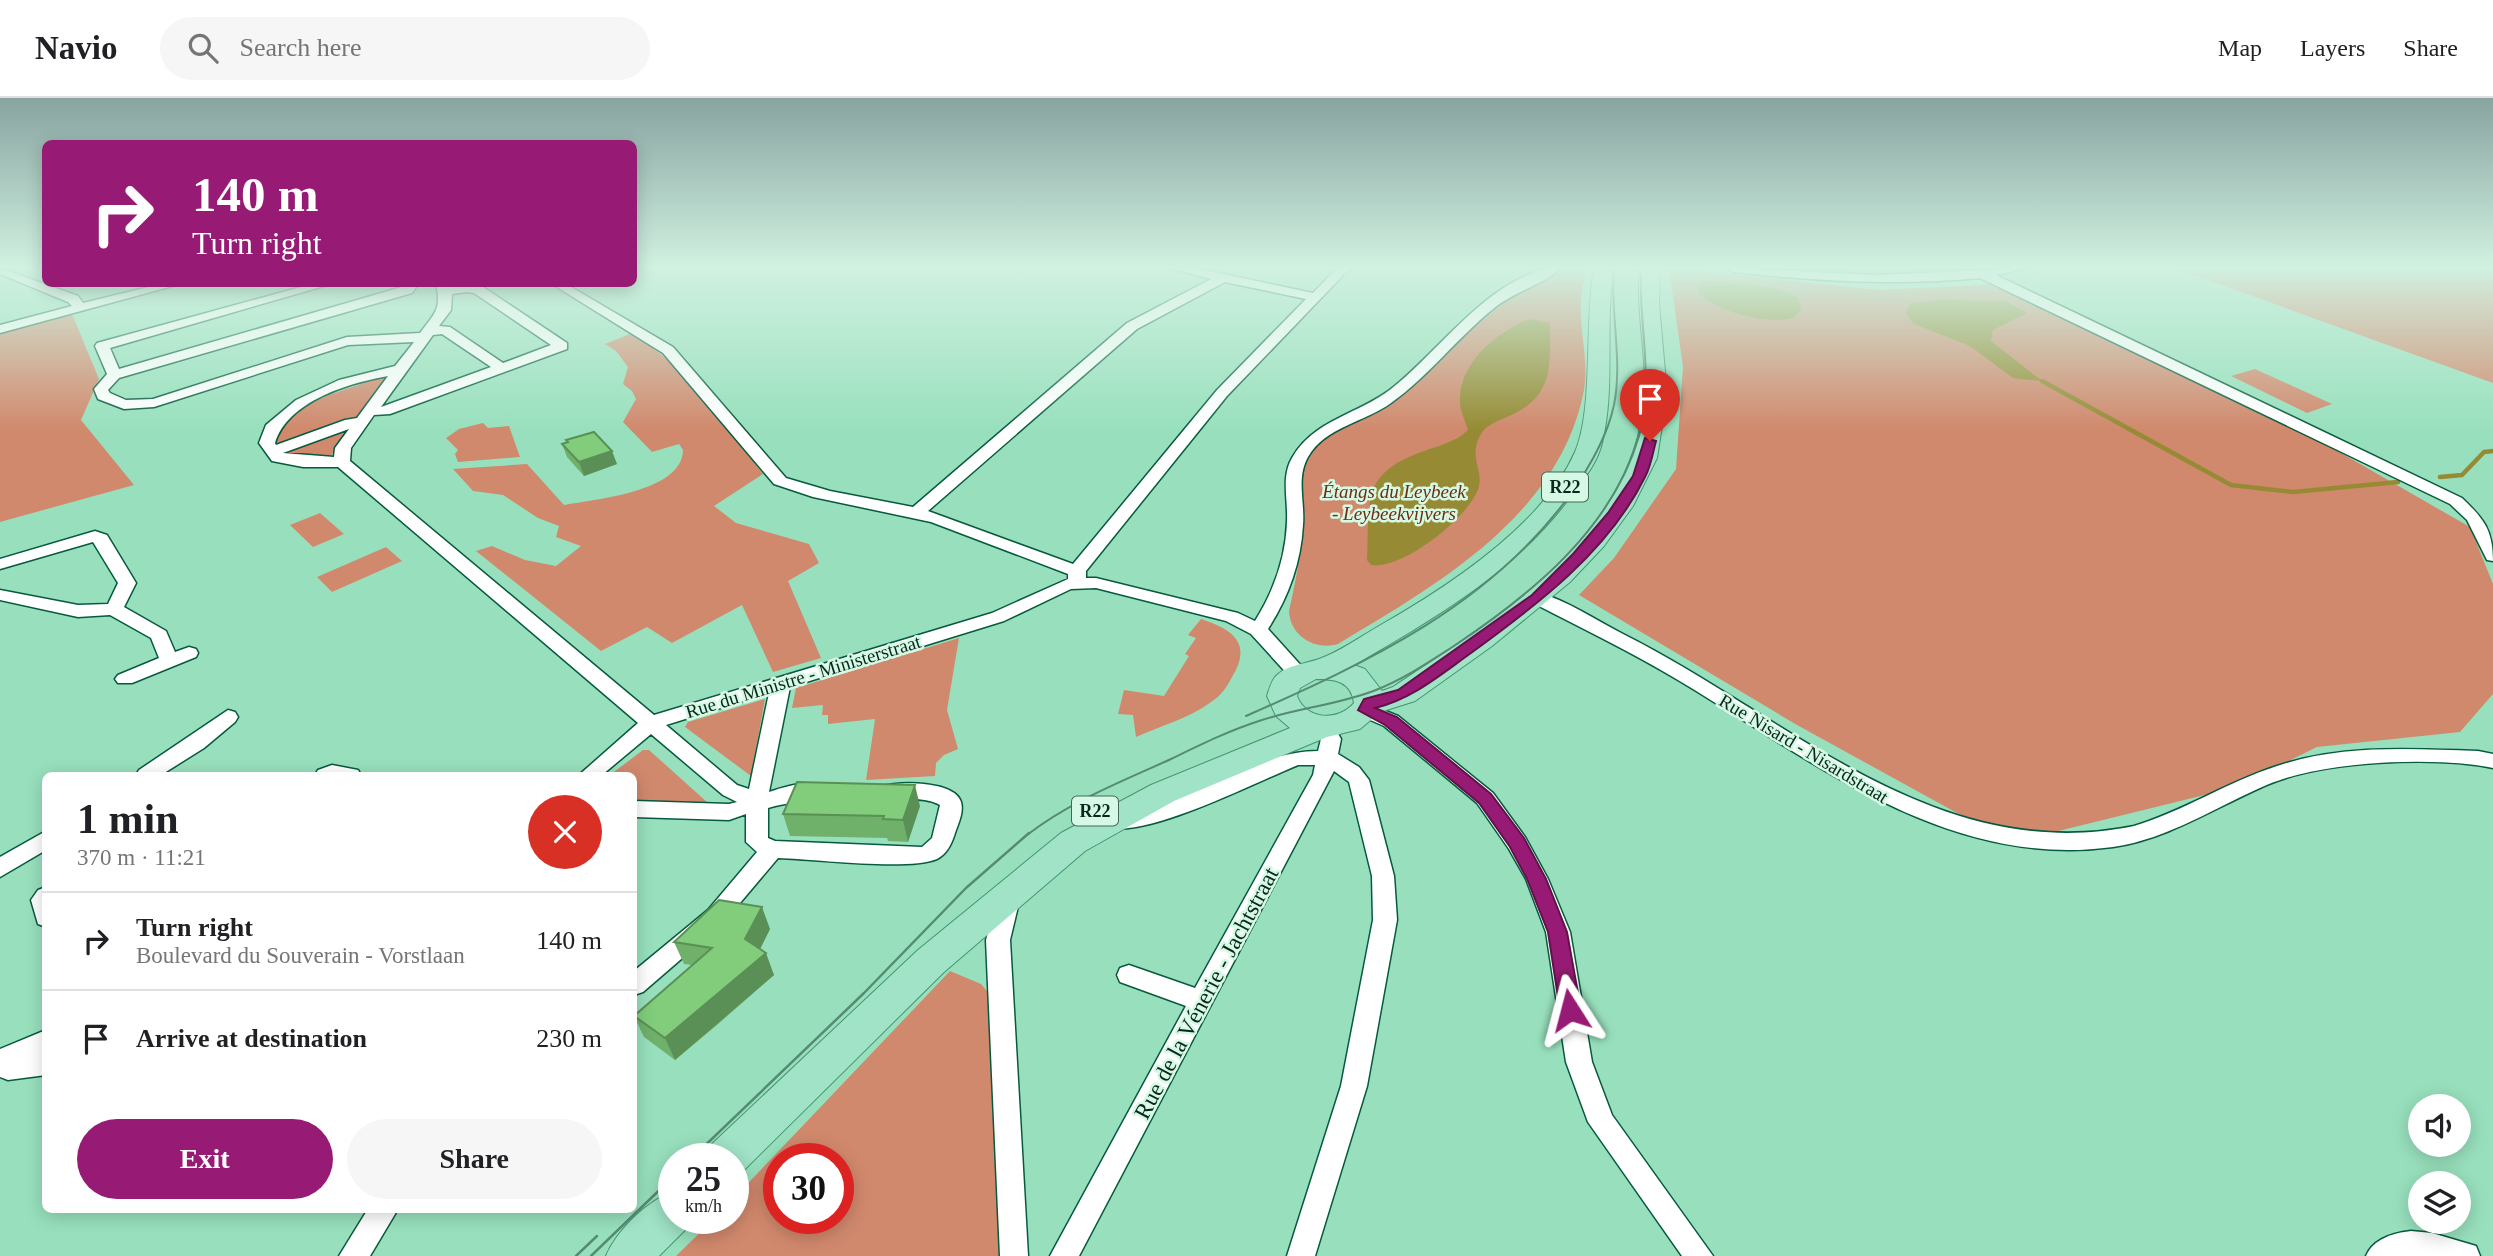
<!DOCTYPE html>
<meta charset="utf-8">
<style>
body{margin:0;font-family:"Times New Roman",serif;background:#f6f6f6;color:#202124;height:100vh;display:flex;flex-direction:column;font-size:26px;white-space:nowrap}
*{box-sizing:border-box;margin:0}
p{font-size:23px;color:#757577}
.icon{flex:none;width:38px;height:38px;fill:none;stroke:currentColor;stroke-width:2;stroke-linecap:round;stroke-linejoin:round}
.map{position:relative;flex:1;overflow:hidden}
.drawer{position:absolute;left:42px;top:674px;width:595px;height:441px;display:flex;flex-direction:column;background:#fff;border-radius:10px;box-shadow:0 4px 18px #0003}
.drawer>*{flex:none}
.banner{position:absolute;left:42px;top:42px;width:595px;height:147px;border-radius:10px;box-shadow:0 4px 18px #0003;background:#971b74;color:#fff;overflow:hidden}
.tools{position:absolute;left:2408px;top:996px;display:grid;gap:14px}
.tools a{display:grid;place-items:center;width:63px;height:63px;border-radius:50%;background:#fff;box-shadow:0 4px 18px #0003;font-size:35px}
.speed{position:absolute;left:658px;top:1045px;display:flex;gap:14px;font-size:35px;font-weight:700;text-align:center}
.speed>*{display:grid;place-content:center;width:91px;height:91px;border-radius:50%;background:#fff;box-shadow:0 4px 18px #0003;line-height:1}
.speed small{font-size:18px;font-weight:400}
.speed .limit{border:10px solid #d22;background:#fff;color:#111}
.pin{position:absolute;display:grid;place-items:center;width:60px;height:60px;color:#fff;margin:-72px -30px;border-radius:50% 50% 50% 0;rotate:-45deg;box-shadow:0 0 7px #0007}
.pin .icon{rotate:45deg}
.me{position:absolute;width:77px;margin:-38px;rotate:351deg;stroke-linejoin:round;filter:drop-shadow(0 0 5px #0008)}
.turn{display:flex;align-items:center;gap:24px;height:147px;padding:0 35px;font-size:32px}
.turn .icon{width:91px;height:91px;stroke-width:2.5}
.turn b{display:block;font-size:49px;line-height:60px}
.round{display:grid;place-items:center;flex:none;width:74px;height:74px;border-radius:37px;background:#f6f6f6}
.head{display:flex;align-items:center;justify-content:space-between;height:119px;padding:0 35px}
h1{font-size:42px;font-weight:700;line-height:52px}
.primary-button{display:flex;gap:14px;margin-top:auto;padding:14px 35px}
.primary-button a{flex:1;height:80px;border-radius:42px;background:#971b74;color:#fff;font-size:28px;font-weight:700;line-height:80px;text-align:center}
.primary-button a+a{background:#f6f6f6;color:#202124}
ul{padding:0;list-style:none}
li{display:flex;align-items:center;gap:21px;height:98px;padding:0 35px;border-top:2px solid #e0e0e0}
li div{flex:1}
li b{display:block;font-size:26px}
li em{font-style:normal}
header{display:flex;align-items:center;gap:42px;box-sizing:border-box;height:98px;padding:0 35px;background:#fff;border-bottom:2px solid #e0e0e0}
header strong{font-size:33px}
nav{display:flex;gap:38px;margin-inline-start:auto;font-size:24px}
.search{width:490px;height:63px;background:#f6f6f6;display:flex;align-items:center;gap:18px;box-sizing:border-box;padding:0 24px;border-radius:38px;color:#757577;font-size:26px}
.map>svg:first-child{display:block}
.green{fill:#d1896d;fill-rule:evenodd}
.water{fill:#968b34}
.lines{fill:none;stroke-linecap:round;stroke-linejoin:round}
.stream{stroke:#968b34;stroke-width:4.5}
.minor-casing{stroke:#065a3d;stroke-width:3}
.primary-casing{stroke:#429571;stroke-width:2}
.minor{fill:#fff;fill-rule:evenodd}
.primary{fill:#a0e3c6;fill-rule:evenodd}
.tram-far1{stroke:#568b73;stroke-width:2}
.tram{stroke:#568b73;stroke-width:2.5}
.wall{fill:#6fb06a}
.shaded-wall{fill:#5a9056}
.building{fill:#81cd7b;stroke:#5a9056;stroke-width:2}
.route{fill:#971b74;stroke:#62124b;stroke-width:2}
.labels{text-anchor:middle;stroke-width:5;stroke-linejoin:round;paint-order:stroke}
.shield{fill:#d6f9e6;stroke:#466658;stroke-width:2}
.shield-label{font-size:18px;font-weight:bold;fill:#09271b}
.park-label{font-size:19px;font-style:italic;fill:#6d2d10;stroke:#d6f9e6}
.street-label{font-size:19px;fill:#09271b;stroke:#d6f9e6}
.near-street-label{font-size:23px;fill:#09271b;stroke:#d6f9e6}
</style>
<header>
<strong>Navio</strong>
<div class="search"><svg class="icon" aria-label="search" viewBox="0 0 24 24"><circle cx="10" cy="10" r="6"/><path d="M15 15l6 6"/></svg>Search here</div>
<nav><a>Map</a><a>Layers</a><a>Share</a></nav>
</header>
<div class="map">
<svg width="2493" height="1158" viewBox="0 0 2493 1158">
<rect width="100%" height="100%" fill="#98e0bd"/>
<!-- green -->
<g class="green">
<path d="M1568,170H1587C1585,181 1582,191 1581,202C1579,232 1589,262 1584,292C1560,417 1438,486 1338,546C1315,553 1290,538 1289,513C1294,492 1303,445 1304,424C1304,403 1296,386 1305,366C1323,327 1365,327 1395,302C1452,256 1496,195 1568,170Z"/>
<polygon points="1669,170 1880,192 1998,186 2271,315 2470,429 2493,486 2493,596 2460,634 2317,649 2233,690 2038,738 1977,726 1797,627 1579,497 1614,460 1676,371 1683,269"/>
<polygon points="1770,170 1990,170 1885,177"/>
<polygon points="2175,170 2493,170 2493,285"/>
<polygon points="72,216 99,281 81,322 134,387 0,424 0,235"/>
<path d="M630,236C683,262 728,330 763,376L714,408L736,425L809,446L819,465L788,483L821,560L773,574L742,507L672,545L647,529L601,553L476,453L492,448L525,462L556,468L581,448L556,439L559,428L538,420L503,397L473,393L453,371L527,366L564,407C596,401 682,394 683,352L679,346L652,354L623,324L636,301L632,293L623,286L628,269L616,253L605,246Z"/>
<polygon points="2255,271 2332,306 2307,315 2231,278"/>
<path d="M381,279L386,280L330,359C306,358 284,363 273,338C296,302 342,294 381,279Z"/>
<polygon points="483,325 488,330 509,328 520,359 458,364 455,356 458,352 446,340 459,331"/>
<polygon points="320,415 344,436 313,449 290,427"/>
<polygon points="386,449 402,463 332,494 317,479"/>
<path d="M1201,521C1232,531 1253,545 1232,579C1227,589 1221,598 1211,604C1190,620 1160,628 1136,639L1133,617L1118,616L1124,592L1164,598L1189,558L1185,556L1196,540L1188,537Z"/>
<polygon points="959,540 947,612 958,651 944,657 936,665 935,678 866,682 875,621 828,626 828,617 822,617 823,607 792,610 796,590"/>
<polygon points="765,601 751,678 685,629 688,624"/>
<polygon points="643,652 649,652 707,704 634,703 634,677 610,677"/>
<path d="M950,873L981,886L1002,911L1007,1158H676L715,1120H733V1101ZM779,1060H838V1120H779Z"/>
</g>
<!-- water -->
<g class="water">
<path d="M1702,183C1724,183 1782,187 1798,200L1801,211L1795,219C1770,228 1720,214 1700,197L1698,193Z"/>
<polygon points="1936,202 2005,203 2027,215 1993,232 1991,243 2042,283 2013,280 1970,248 1914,226 1906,215 1910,206"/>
<path d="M1530,221L1550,225C1550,270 1554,299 1507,319C1498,323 1486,327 1481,336C1468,359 1483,371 1479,388C1472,418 1401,473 1371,467L1367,462C1370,403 1359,376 1424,353C1440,347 1456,344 1468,332C1465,322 1459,312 1460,300C1461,263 1498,233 1530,221Z"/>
</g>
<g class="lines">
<!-- stream -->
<g class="stream">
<polyline points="2042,283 2231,387 2293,394 2398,384"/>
<polyline points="2440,379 2462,377 2484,354 2493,353"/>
</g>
<!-- minor casing -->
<g class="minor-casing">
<g id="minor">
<polygon points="0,170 78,198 83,205 161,186 180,186 0,235 0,227 72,208 68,204 0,176"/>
<path d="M1170,170H1195L1313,195L1337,170H1350L1227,298L1086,473V480H1096L1238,515L1255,523C1274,493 1286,458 1287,423C1288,401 1281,379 1292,360C1313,322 1359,316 1391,291C1439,254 1496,170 1561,170C1543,187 1513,194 1493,211C1457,240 1429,278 1391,305C1365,324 1325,329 1308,359C1296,380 1305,404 1303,427C1301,465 1288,500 1268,531L1305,572L1308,576L1305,580H1291L1251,536L1226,523L1096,490L1071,491L1004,523L790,589L769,694C787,688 807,682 825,688L829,693L825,698C807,704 787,704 768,710V740L775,743L922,749L932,740L940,707C922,697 902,704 883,698L879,693L883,688C900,683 955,683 961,704C964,714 958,726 955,735C952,745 947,756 937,761C909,773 813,761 778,760L724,824L643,894L634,897V873L708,812L757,754L746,744V716L729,722L634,719V703L729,706L737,704L723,697L651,636L602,677H579L638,625L338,369H303L272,363L259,345L266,327L296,302L339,282L395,268L414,244L348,247L154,309L124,311L98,301L94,291L107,276L95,248L97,245L312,186H331L110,250L119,271L402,189L406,186H418L412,195L119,280L108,292L110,295L126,302L153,301L347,239L420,235C435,215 442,211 436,186L483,189L567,245V251L390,316L374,317L351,350L350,363L654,617L992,515L1068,481V476L931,424L813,399L774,386L663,255L552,186H566L673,249L786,380L830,393L913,409L1127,225L1211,181ZM1225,184L1306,201L1217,292L1073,466L928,413L1137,231ZM467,194L474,195L551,247L503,265L450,229L439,228L451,212L452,196ZM442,236L491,269L381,309L433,237ZM388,278L357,320L345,322L276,347L275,345C288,303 349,285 388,278ZM349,331L335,350L334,359L283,355ZM769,595L749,691L737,687L666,627Z"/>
<path d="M1728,170L1877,177L2027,170L1996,177L2462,400C2484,421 2493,432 2493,463L2487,462L2467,422L2450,406L1980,180C1898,188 1816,183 1734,174Z"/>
<polygon points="95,433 107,437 136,485 124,509 166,533 175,554 189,549 196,551 198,555 196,559 132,585 118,585 115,581 118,577 159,560 151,540 110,517 78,519 0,502 0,492 78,507 108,506 118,485 93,444 0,471 0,461"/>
<path d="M1537,494C1566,502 1596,522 1623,536C1787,618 1935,769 2134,728C2184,713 2227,684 2277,668C2342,646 2411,651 2478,653L2493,656V670C2433,658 2325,663 2269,686C2217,708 2169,741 2113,749C1953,771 1822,670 1693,591C1641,559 1586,532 1531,504L1528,500Z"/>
<polygon points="1366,605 1398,618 1493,695 1525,739 1548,781 1570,834 1592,964 1612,1017 1713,1158 1682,1158 1588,1024 1566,964 1546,834 1526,781 1509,751 1477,705 1384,628 1359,617 1356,612"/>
<polygon points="228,612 235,614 238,619 235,624 204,650 161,677 136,677 139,672"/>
<path d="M1324,621L1331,623L1341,641L1338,656L1359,669L1369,682L1394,778L1397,822L1367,988L1315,1158H1287L1341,988L1373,822L1372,778L1349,684L1334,673L1079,1158H1050L1186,908L1120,884L1117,877L1120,870L1129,867L1195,890L1313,677L1315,667H1298C1256,684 1146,741 1106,729L1103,723L1106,717C1120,713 1136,716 1149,711C1201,692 1264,653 1318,653L1321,641L1314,628Z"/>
<polygon points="332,667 358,672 361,677 315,677 318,672"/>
<polygon points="46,733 46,752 0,779 0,759"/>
<polygon points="46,789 46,829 38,826 31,802 38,792"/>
<polygon points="1009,791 1017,794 1020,800 1010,842 1028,1158 1000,1158 986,842 998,800 1001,794"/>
<polygon points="46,932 46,977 8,982 0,979 0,951"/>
<polygon points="368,1111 398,1111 370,1158 339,1158"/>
<path d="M2411,1133L2432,1135L2476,1148L2480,1158H2366C2373,1141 2393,1135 2411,1133Z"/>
</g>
</g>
<!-- primary casing -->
<g class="primary-casing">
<g id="primary">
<path d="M1594,170H1614C1604,228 1616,288 1602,345C1598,363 1585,380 1573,395C1517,473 1435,520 1354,567L1365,571L1382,593L1393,589C1494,521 1624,445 1643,314C1650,266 1635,218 1640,170H1660L1659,206L1667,296L1657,360L1633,408L1604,448L1570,484L1492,548L1415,603L1380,614L1360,631L1327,639L1174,703L1085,753L944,874L742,1074L733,1077V1060H706L712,1046L918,852L1061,735L1151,687L1290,630L1276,618L1267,598C1269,592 1271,584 1275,579C1286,567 1305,566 1319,561C1339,554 1360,539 1379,528C1446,490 1543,427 1575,354C1594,310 1584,223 1594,170ZM1316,581C1335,581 1351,583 1354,605C1338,624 1306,622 1297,598L1300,590Z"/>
<path d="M674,1093V1120H693L689,1128L659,1158H606C617,1132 647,1103 674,1093Z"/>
</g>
</g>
<!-- minor -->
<use href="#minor" class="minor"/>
<!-- primary -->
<use href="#primary" class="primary"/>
<!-- tram-far1 -->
<g class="tram-far1">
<path d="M1246,618C1368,564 1489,508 1570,397C1589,370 1607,340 1614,307C1623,262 1610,216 1614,170"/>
<path d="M1027,737C1071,703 1121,684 1171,661C1200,647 1228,633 1259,623C1297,610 1338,607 1376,592C1404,581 1429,564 1454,548C1532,496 1612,431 1639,338C1655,284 1638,225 1641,170"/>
</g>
<!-- tram -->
<g class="tram">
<polyline points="692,1060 864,895 966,790 1029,735"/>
<polyline points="576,1158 597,1138"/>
<polyline points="591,1158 674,1078"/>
</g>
</g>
<!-- wall -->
<g class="wall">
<polygon points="566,342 617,366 584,378 567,359 562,346 567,344"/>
<polygon points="920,708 908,744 888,743 887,740 790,738 783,716"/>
<polygon points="770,831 760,851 774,877 717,927 675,962 644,939 634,918 692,867 684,866 674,844"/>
</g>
<!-- shaded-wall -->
<g class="shaded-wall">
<polygon points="612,353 617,366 584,378 579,364"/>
<polygon points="915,687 920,708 908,744 903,722"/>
<polygon points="762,809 770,831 754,863 745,841"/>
<polygon points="766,855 774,877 675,962 665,940"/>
</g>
<!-- building -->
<g class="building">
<polygon points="594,334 612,353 579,364 562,346 568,344 566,342"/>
<polygon points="797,684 915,687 903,722 883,721 884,718 783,716"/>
<polygon points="719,802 762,809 745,841 766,855 665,940 634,918 712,850 674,844"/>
</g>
<!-- sky -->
<linearGradient id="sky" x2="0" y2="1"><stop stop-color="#87a4a0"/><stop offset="0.51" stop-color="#d1f1e1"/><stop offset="1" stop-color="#d1f1e1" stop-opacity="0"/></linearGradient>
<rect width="2493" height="332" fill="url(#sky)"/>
<!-- route -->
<path class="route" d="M1645,340L1656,343C1653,354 1651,368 1645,379C1608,454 1537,507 1471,555C1440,577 1412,601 1375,610L1397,619L1491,696L1524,740L1546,781L1567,834L1581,912L1578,918L1570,921L1563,918L1560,912L1548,834L1527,781L1510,749L1479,705L1385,627L1358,612L1364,601L1398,592L1532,497L1573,456L1608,415L1633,378Z"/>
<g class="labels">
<!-- shield labels -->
<g class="shield">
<rect x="1542" y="374.5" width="46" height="29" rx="5"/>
<rect x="1072" y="698.5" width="46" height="29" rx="5"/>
</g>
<g class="shield-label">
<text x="1565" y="395">R22</text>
<text x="1095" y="719">R22</text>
</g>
<!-- park labels -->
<g class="park-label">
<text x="1394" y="400">Étangs du Leybeek<tspan x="1394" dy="22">- Leybeekvijvers</tspan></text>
</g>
<!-- street labels -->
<g class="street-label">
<text transform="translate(803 578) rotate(-17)" y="7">Rue du Ministre - Ministerstraat</text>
<text transform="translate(1804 650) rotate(31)" y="7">Rue Nisard - Nisardstraat</text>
</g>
<!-- near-street labels -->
<g class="near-street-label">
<text transform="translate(1206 895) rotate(-62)" y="8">Rue de la Vénerie - Jachtstraat</text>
</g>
</g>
</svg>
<div class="tools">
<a><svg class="icon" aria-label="sound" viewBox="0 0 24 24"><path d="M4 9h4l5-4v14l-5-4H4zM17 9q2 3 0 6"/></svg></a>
<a><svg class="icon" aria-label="layers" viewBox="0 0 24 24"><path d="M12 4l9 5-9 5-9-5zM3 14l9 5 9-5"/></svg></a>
</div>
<div class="speed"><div>25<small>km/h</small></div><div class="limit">30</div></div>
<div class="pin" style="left:1650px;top:343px;background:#d93025"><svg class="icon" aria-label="arrive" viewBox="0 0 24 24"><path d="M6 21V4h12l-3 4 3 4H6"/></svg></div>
<svg class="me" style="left:1570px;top:912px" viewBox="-20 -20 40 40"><path d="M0-17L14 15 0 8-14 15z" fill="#971b74" stroke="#fff" stroke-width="4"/></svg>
<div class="banner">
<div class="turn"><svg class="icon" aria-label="right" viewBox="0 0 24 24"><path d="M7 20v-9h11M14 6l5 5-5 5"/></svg><div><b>140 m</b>Turn right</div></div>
</div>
<section class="drawer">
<div class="head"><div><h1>1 min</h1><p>370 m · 11:21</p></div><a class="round" style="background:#d93025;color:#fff"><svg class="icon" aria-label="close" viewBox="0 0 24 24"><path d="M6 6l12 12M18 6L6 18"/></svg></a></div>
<ul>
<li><svg class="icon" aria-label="right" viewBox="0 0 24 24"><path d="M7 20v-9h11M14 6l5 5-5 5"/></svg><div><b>Turn right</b><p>Boulevard du Souverain - Vorstlaan</p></div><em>140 m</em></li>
<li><svg class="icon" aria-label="arrive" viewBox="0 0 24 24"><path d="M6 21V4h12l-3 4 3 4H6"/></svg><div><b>Arrive at destination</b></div><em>230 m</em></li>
</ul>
<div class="primary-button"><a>Exit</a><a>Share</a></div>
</section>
</div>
